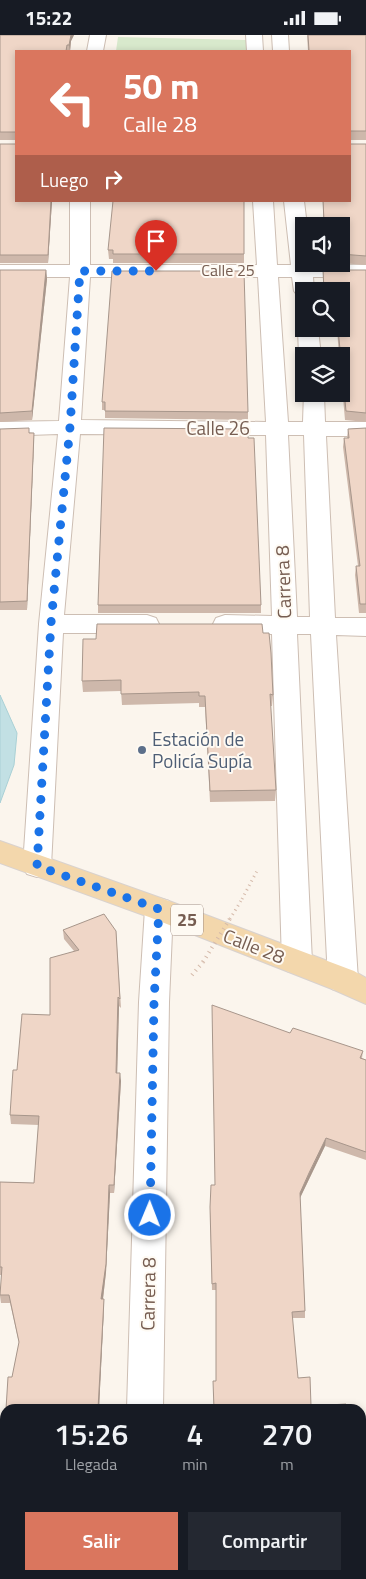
<!DOCTYPE html>
<html lang="es">
<meta charset="utf-8">
<style>
body{margin:0;font-family:"Titillium Web",sans-serif;background:#242831;color:#f1f3f6;height:100vh;display:flex;flex-direction:column;font-size:19px;white-space:nowrap}
*{box-sizing:border-box;margin:0}
p{font-size:16px;color:#9ea1a6}
.icon{flex:none;width:28px;height:28px;fill:none;stroke:currentColor;stroke-width:2;stroke-linecap:round;stroke-linejoin:round}
.map{position:relative;flex:1;overflow:hidden}
.drawer{position:absolute;left:0px;top:1369px;width:366px;height:176px;display:flex;flex-direction:column;background:#171b24;border-radius:15px 15px 0 0;box-shadow:0 2px 8px #0003}
.drawer>*{flex:none}
.guide{position:absolute;left:15px;top:15px;width:336px;height:152px;border-radius:0px;box-shadow:0 2px 8px #0003;background:#da765e;color:#fff;overflow:hidden}
.controls{position:absolute;left:295px;top:182px;display:grid;gap:10px}
.controls a{display:grid;place-items:center;width:55px;height:55px;border-radius:0px;background:#171b24;box-shadow:0 2px 8px #0003;font-size:25px}
.pin{position:absolute;display:grid;place-items:center;width:42px;height:42px;color:#fff;margin:-51px -21px;border-radius:50% 50% 50% 0;rotate:-45deg;box-shadow:0 0 5px #0007}
.pin .icon{rotate:45deg}
.me{position:absolute;width:55px;margin:-28px;rotate:1deg;stroke-linejoin:round;filter:drop-shadow(0 0 4px #0008)}
.turn{display:flex;align-items:center;gap:18px;height:105px;padding:0 25px;font-size:22px}
.turn .icon{width:65px;height:65px;stroke-width:2.5}
.turn b{display:block;font-size:35px;line-height:42px}
.then{display:flex;align-items:center;height:48px;padding:0 25px;background:#0003;gap:10px;font-size:19px}
.eta{display:flex;justify-content:space-evenly;align-items:center;height:85px;text-align:center}
.eta b{font-size:30px;font-weight:600;line-height:35px}
.button{display:flex;gap:10px;margin-top:auto;padding:10px 25px}
.button a{flex:1;height:58px;border-radius:0px;background:#da765e;color:#fff;font-size:20px;font-weight:600;line-height:58px;text-align:center}
.button a+a{background:#242831;color:#f1f3f6}
.status{display:flex;justify-content:space-between;align-items:center;height:35px;padding:0 25px;background:#171b24;direction:ltr}
.status svg{height:14px;fill:currentColor}
.map>svg:first-child{display:block}
.green{fill:#d8e9cc}
.water{fill:#c2e0e4;stroke:#a9d0d5}
.lines{fill:none;stroke-linecap:round;stroke-linejoin:round}
.minor-casing{stroke:#cdbeb3;stroke-width:2}
.major-casing{stroke:#d9d2ce;stroke-width:2}
.path-far1{stroke:#d4b9a9;stroke-width:3;stroke-dasharray:1 4;stroke-linecap:butt}
.path{stroke:#d4b9a9;stroke-width:4;stroke-dasharray:1 4.5;stroke-linecap:butt}
.minor{fill:#fff;fill-rule:evenodd}
.major{fill:#f3d7ac;fill-rule:evenodd}
.path-bridge-far1{stroke:#d4b9a9;stroke-width:3;stroke-dasharray:1 4;stroke-linecap:butt}
.path-bridge{stroke:#d4b9a9;stroke-width:4;stroke-dasharray:1 4.5;stroke-linecap:butt}
.wall{fill:#ceb8ab}
.shaded-wall{fill:#a7968b}
.building{fill:#efd6c7;stroke:#a7968b}
.route{stroke:#1a73e8;stroke-width:9;stroke-dasharray:0 16.2}
.service-dot{fill:#5c6f8a;stroke:#fefaf3;stroke-width:2}
.labels{text-anchor:middle;stroke-width:4;stroke-linejoin:round;paint-order:stroke}
.far-street-label{font-size:16px;fill:#765d51;stroke:#fefaf3}
.shield{fill:#fefaf3;stroke:#9f8c82;stroke-width:1}
.shield-label{font-size:18px;font-weight:bold;fill:#765d51}
.street-label{font-size:19px;fill:#765d51;stroke:#fefaf3}
.service-label{font-size:19px;fill:#4e5e75;stroke:#fefaf3;text-anchor:start}
</style>
<div class="status"><b>15:22</b><svg viewBox="0 0 49 12"><path d="M0 12V9h3v3zM5 12V6h3v6zM10 12V3h3v9zM15 12V0h3v12zM26 1h20v11H26zM47 4h2v5h-2z"/></svg></div>
<div class="map">
<svg width="366" height="1544" viewBox="0 0 366 1544">
<rect width="100%" height="100%" fill="#fbf5ed"/>
<!-- green -->
<polygon class="green" points="118,2 246,5 246,16 116,16"/>
<!-- water -->
<polygon class="water" points="0,660 17,698 14,730 0,768"/>
<g class="lines">
<!-- minor casing -->
<g class="minor-casing">
<g id="minor">
<polygon points="90,0 106,0 103,16 87,16"/>
<polygon points="246,0 262,0 263,16 247,16"/>
<polygon points="272,0 288,0 289,16 273,16"/>
<path d="M70,166H90V230H257L253,166H273L277,230H291L284,166H304L307,191H304V229L366,230V242H313L314,256H304V262L297,260L294,256L292,242H278L288,387H303L304,357V359H324L325,387H366V401H326L335,583H366V601L336,600L358,945L354,954L343,957L332,954L328,945L311,599H297L312,927L307,936L297,939L287,936L282,927L272,599L225,598L216,595L213,589L216,583L225,580L272,581L266,400L80,399L64,580H147L156,583L159,589L156,595L147,598H63L51,831L47,839L37,842L27,839L23,831L39,589L58,399L0,401V387L59,386L70,242H0V230H70ZM90,242H258L266,387L81,385ZM288,400H304L310,582H297Z"/>
<polygon points="304,289 304,294 318,294 321,321 304,321 304,326 299,321 298,294"/>
<polygon points="159,863 169,866 173,874 169,967 163,1374 127,1374 139,967 145,874 149,866"/>
<rect x="123" y="1540" width="38" height="4"/>
</g>
</g>
<!-- major casing -->
<g class="major-casing">
<polygon id="major" points="0,806 169,866 354,936 366,943 366,969 332,954 149,882 0,828"/>
</g>
<!-- path-far1 -->
<polyline class="path-far1" points="242,864 257,836"/>
<!-- path -->
<polyline class="path" points="192,940 203,927"/>
<!-- minor -->
<use href="#minor" class="minor"/>
<!-- major -->
<use href="#major" class="major"/>
<!-- path-bridge-far1 -->
<polyline class="path-bridge-far1" points="230,884 242,864"/>
<!-- path-bridge -->
<polyline class="path-bridge" points="203,927 231,882"/>
</g>
<!-- wall -->
<g class="wall">
<polygon points="0,0 74,0 71,6 70,16 16,16 16,105 0,105"/>
<polygon points="307,0 366,0 366,105 350,105 350,16 308,16"/>
<polygon points="0,109 16,166 52,166 48,228 0,228"/>
<polygon points="366,109 366,230 341,228 341,191 314,191 314,186 323,186 323,166 350,166"/>
<polygon points="244,166 244,228 113,228 113,224 109,224 108,215"/>
<polygon points="0,235 46,235 47,244 32,385 0,387"/>
<polygon points="323,235 366,235 366,387 345,385 341,340 341,321 339,321 337,294 341,294 341,256 323,256"/>
<polygon points="102,367 248,377 248,385 105,383 105,375 102,375"/>
<polygon points="366,393 366,578 359,578 355,540 356,531 358,531 343,412 344,403 347,403 348,394"/>
<polygon points="0,394 34,398 34,406 27,575 0,575"/>
<polygon points="248,403 261,570 261,578 98,578 98,570"/>
<polygon points="263,598 273,660 272,671 270,671 276,755 275,766 210,767 205,672 199,672 199,668 122,670 121,656 83,657 82,646"/>
<polygon points="63,895 116,896 121,973 119,971 117,1038 121,1046 114,1158 110,1158 106,1237 103,1264 104,1264 104,1272 99,1374 6,1374 19,1308 10,1268 1,1268 0,1261 2,1240 0,1240 0,1147 34,1148 39,1090 11,1089 10,1080 17,1035 50,980 74,916 64,904"/>
<polygon points="290,998 363,1016 362,1023 366,1025 366,1125 325,1111 300,1163 305,1276 305,1283 292,1283 214,1374 216,1346 216,1255 212,1255 210,1179"/>
<rect x="361" y="1444" width="5" height="88"/>
</g>
<!-- shaded-wall -->
<g class="shaded-wall">
<polygon points="71,0 74,0 71,6 70,16 69,10"/>
<polygon points="51,166 52,166 48,228 48,220"/>
<polygon points="46,235 47,244 32,385 32,376"/>
<polygon points="34,398 34,406 27,575 27,566"/>
<polygon points="118,962 119,971 117,1046 116,1038"/>
<polygon points="120,1038 121,1046 114,1158 114,1150"/>
<polygon points="326,1103 325,1111 299,1165 300,1158"/>
<polygon points="109,1150 110,1158 106,1237 102,1272 101,1264"/>
<polygon points="104,1264 104,1272 99,1374 98,1374"/>
</g>
<!-- building -->
<g class="building">
<polygon points="0,0 71,0 69,10 67,10 66,16 16,16 16,97 0,97"/>
<polygon points="308,0 366,0 366,96 350,96 350,16 309,16"/>
<polygon points="0,109 16,109 16,166 51,166 48,220 0,220"/>
<polygon points="350,109 366,109 366,221 341,219 341,191 315,191 314,186 324,186 323,166 350,166"/>
<polygon points="113,166 244,166 244,219 113,219 113,215 108,215"/>
<polygon points="0,235 46,235 32,376 0,378"/>
<polygon points="323,235 366,235 366,378 346,376 338,294 341,294 341,256 324,256"/>
<polygon points="112,236 244,236 248,377 105,376 105,367 102,367"/>
<polygon points="29,393 29,398 34,398 27,566 0,567 0,394"/>
<polygon points="104,393 248,394 248,403 254,403 261,570 98,570"/>
<polygon points="366,393 366,569 360,569 356,531 360,531 344,403 349,403 348,394"/>
<polygon points="97,589 262,589 263,598 269,598 271,618 273,660 270,659 276,755 210,756 205,661 199,661 199,657 121,659 121,645 82,646 83,604 96,604"/>
<polygon points="104,879 116,896 120,964 118,962 116,1038 120,1038 114,1150 109,1150 106,1229 101,1264 104,1264 98,1374 6,1374 8,1342 12,1342 19,1307 9,1260 0,1260 2,1232 0,1232 0,1147 34,1148 39,1081 10,1080 13,1035 17,1035 22,979 50,980 50,923 79,915 63,895"/>
<polygon points="212,970 290,998 293,993 363,1016 360,1023 366,1025 366,1117 326,1103 309,1138 300,1158 305,1276 292,1277 298,1343 310,1342 311,1371 346,1369 346,1374 214,1374 213,1346 216,1346 216,1248 212,1249 210,1172 211,1150 215,1150"/>
<polygon points="5,1384 5,1540 98,1540 98,1544 0,1544 0,1447"/>
<rect x="361" y="1444" width="5" height="82"/>
<polygon points="221,1540 319,1540 320,1544 221,1544"/>
</g>
<g class="lines">
<!-- route -->
<polyline class="route" points="150,1180 154,967 159,874 37,831 51,588 70,392 80,236 156,236"/>
</g>
<!-- markers -->
<circle class="service-dot" cx="142" cy="715" r="5"/>
<g class="labels">
<!-- far-street labels -->
<g class="far-street-label">
<text x="228" y="241">Calle 25</text>
</g>
<!-- shield labels -->
<rect class="shield" x="171" y="869.5" width="32" height="31" rx="4"/>
<g class="shield-label">
<text x="187" y="891">25</text>
</g>
<!-- street labels -->
<g class="street-label">
<text x="218" y="400">Calle 26</text>
<text transform="translate(283 547) rotate(-92)" y="7">Carrera 8</text>
<text transform="translate(254 911) rotate(21)" y="7">Calle 28</text>
<text transform="translate(148 1259) rotate(-89)" y="7">Carrera 8</text>
</g>
<!-- service labels -->
<g class="service-label">
<text x="152" y="711">Estación de<tspan x="152" dy="22">Policía Supía</tspan></text>
</g>
</g>
</svg>
<div class="controls">
<a><svg class="icon" aria-label="sound" viewBox="0 0 24 24"><path d="M4 9h4l5-4v14l-5-4H4zM17 9q2 3 0 6"/></svg></a>
<a><svg class="icon" aria-label="search" viewBox="0 0 24 24"><circle cx="10" cy="10" r="6"/><path d="M15 15l6 6"/></svg></a>
<a><svg class="icon" aria-label="layers" viewBox="0 0 24 24"><path d="M12 4l9 5-9 5-9-5zM3 14l9 5 9-5"/></svg></a>
</div>
<div class="pin" style="left:156px;top:236px;background:#d93025"><svg class="icon" aria-label="arrive" viewBox="0 0 24 24"><path d="M6 21V4h12l-3 4 3 4H6"/></svg></div>
<svg class="me" style="left:150px;top:1180px" viewBox="-20 -20 40 40"><circle r="17" fill="#1a73e8" stroke="#fff" stroke-width="3"/><path d="M0-11L8 9 0 5-8 9z" fill="#fff"/></svg>
<div class="guide">
<div class="turn"><svg class="icon" aria-label="left" viewBox="0 0 24 24"><path d="M17 20v-9H6M10 6l-5 5 5 5"/></svg><div><b>50 m</b>Calle 28</div></div>
<div class="then">Luego<svg class="icon" aria-label="right" viewBox="0 0 24 24"><path d="M7 20v-9h11M14 6l5 5-5 5"/></svg></div>
</div>
<section class="drawer">
<div class="eta">
<div><b>15:26</b><p>Llegada</p></div>
<div><b>4</b><p>min</p></div>
<div><b>270</b><p>m</p></div>
</div>
<div class="button"><a>Salir</a><a>Compartir</a></div>
</section>
</div>
